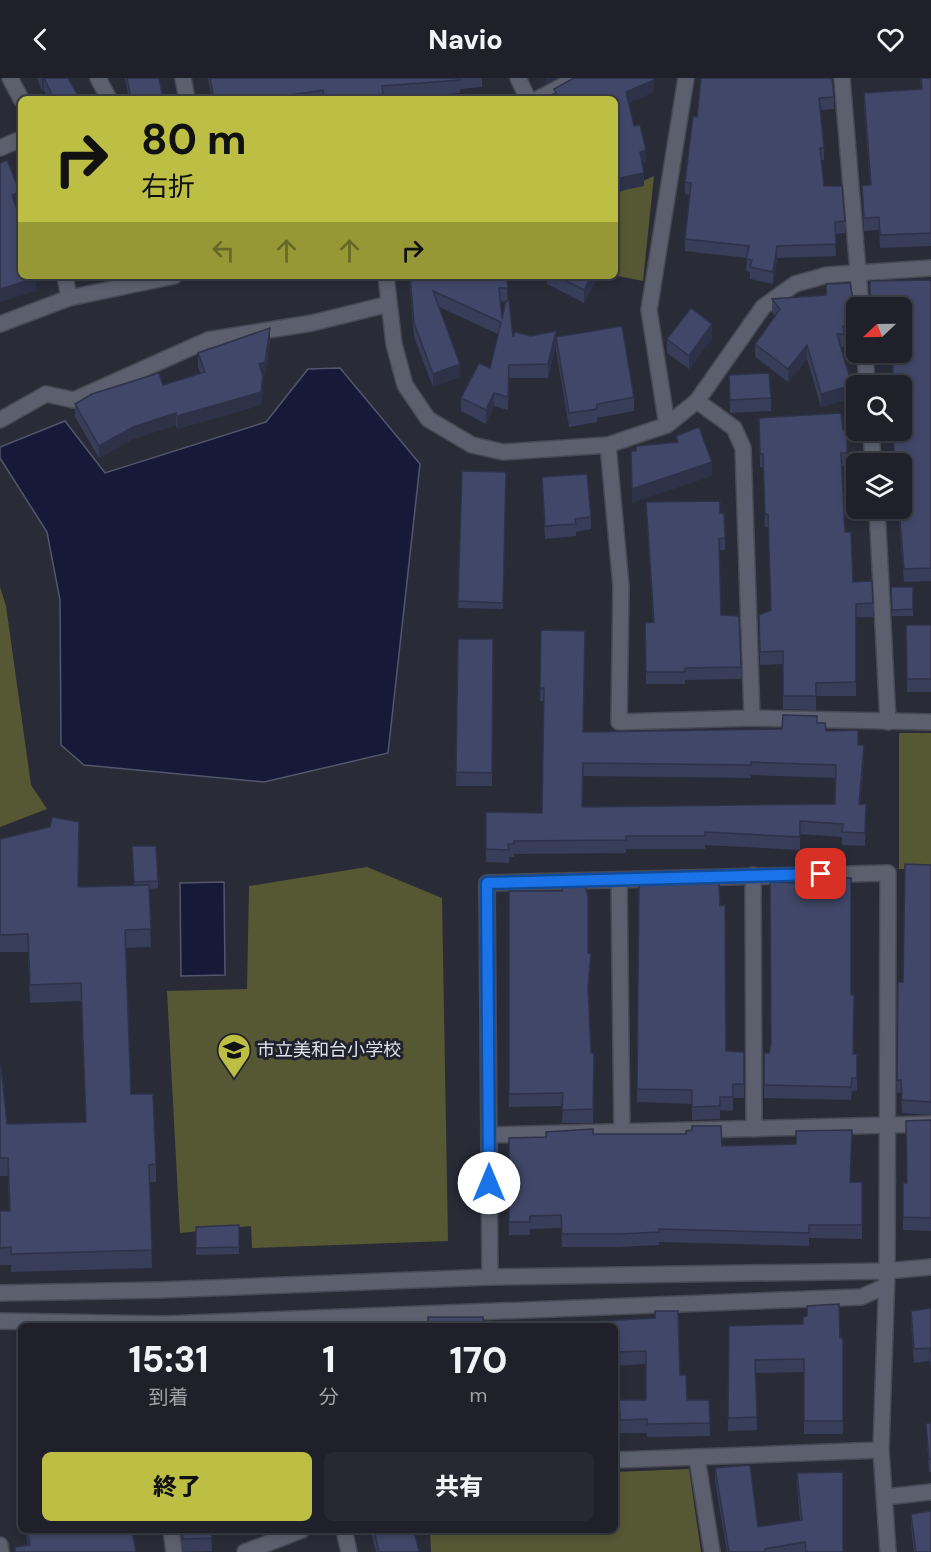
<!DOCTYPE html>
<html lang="ja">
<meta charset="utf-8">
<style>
body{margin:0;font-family:"DM Sans","Noto Sans JP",sans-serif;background:#272831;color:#f1f3f6;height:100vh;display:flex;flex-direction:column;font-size:22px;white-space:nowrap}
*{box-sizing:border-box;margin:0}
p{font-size:20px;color:#a1a3a8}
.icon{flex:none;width:33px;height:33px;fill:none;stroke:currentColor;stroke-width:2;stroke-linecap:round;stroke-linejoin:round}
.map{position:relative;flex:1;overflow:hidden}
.panel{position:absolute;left:18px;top:1245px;width:600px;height:210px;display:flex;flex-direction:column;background:#1f2029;border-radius:9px;box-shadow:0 3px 9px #0003,0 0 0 2px #3c3e46}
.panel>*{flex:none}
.guide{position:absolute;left:18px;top:18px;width:600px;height:183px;border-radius:9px;box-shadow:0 3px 9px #0003,0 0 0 2px #3c3e46;background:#bcbf44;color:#111;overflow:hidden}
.needle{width:39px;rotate:248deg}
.buttons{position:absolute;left:846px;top:219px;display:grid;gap:12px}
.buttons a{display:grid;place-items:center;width:66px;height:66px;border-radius:9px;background:#1f2029;box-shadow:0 3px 9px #0003,0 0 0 2px #3c3e46;font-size:30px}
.pin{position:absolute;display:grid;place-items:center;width:51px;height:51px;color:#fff;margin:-26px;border-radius:12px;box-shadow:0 3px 9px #0006}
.me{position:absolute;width:66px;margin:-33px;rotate:0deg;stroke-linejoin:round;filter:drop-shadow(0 0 4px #0008)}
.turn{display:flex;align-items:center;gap:21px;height:126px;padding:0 24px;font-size:27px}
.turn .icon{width:78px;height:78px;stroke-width:2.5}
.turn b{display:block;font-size:42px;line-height:51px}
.lanes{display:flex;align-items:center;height:57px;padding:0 24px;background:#0003;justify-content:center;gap:30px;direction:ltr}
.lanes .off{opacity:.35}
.eta{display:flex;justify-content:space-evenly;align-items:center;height:102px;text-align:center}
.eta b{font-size:36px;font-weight:800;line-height:42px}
.action{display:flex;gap:12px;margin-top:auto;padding:12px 24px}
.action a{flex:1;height:69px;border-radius:9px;background:#bcbf44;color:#111;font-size:24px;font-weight:800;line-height:69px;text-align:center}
.action a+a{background:#272831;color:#f1f3f6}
header{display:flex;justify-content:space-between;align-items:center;height:78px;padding:0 24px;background:#1f2029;font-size:27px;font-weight:800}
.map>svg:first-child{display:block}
.green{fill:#565833}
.water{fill:#161937;stroke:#53566d;stroke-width:1.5}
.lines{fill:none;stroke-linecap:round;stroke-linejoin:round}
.minor-casing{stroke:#474953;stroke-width:18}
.tertiary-casing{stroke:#474953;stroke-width:18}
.minor{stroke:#5c5f6d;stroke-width:15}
.tertiary{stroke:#5c5f6d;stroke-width:15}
.wall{fill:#383d59;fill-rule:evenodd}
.shaded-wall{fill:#2e3249}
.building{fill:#414768;stroke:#2e3249;stroke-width:1.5;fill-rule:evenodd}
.route-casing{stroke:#114b97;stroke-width:15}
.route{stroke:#1a73e8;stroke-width:10}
.labels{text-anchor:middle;stroke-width:6;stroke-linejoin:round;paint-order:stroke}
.poi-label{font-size:18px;fill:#e1e3eb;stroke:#1f212d;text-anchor:start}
</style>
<header><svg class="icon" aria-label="back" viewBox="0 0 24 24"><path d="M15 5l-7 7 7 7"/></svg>Navio<svg class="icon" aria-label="heart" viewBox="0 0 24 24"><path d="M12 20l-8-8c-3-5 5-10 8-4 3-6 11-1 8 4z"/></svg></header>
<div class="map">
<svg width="931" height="1474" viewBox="0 0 931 1474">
<rect width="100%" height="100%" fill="#292b37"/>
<!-- green -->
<g class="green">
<polygon points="654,98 643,203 618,198 615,189 615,116"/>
<polygon points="0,509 6,528 31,707 47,731 0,749"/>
<rect x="899" y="655" width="32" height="136"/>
<polygon points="367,789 442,820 448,1163 252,1170 251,1148 180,1155 167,913 247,911 249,808"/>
<polygon points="689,1391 701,1474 431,1474 430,1452 615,1452 615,1394"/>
</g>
<!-- water -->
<g class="water">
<polygon points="340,290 420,386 388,675 264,704 84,687 61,667 60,522 47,454 0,380 0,369 65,343 105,395 266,344 308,291"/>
<polygon points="224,804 225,897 181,898 180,805"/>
</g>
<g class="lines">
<!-- minor casing -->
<g class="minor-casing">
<g id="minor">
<polyline points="10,0 21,21"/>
<polyline points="98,0 109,21"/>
<polyline points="183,0 187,21"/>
<polyline points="518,0 528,21"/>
<polyline points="842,0 861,230"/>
<polyline points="538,21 577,0"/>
<polyline points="0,70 21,61"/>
<polyline points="65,198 69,220"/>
<polyline points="386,198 394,266 405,307 428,341 472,367 503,374 608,367 667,347 697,323 763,229 795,206 827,197 931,190"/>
<polyline points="0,246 69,220 174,198"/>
<polyline points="865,274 867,308"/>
<polyline points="697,323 734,350 743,370 752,640"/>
<polyline points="0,342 46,316 74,322 208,262 312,245 389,226"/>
<polyline points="667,347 649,232 686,0"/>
<polyline points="871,352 873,386"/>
<polyline points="608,367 621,508 619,644 752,640 931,644"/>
<polyline points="877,430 888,644"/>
<polyline points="753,797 754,1051"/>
<polyline points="619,802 622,1054"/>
<polyline points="489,1057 931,1046"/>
<polyline points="490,1199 487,805 888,795 887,1193 881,1372 888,1474"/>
<polyline points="0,1243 164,1246 861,1219 886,1208"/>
<polyline points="697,1380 712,1474"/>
<polyline points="615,1382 881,1372"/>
<polyline points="885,1419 931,1414"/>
<polyline points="171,1452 174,1474"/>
<polyline points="344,1452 349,1474"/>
<polyline points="0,1467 1,1474"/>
<polyline points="245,1474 302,1452"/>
</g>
</g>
<!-- tertiary casing -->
<g class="tertiary-casing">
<polyline id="tertiary" points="0,1215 159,1212 490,1199 887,1193 931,1189"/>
</g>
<!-- minor -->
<use href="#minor" class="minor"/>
<!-- tertiary -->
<use href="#tertiary" class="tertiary"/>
</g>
<!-- wall -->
<g class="wall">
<polygon points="37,0 68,0 80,21 87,21 48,21 44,12 42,13"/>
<polygon points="125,0 159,0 163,21 129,21"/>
<polygon points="208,0 482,0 482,9 460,11 460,15 383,21 212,21"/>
<polygon points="701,0 834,19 834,31 821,32 824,70 824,82 821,82 824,108 845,143 845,155 835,156 836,178 777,180 773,206 750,201 750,194 746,193 747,180 685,173 685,161 689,117 685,116 685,104 697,39"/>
<polygon points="920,0 931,0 931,168 880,170 879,152 864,153 862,120 862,107 870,107 864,28 864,15 921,11"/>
<polygon points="409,198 506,198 508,223 500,224 502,241 513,259 531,258 556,259 634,319 634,333 597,340 597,344 569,349 556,272 556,267 548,300 509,300 508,332 494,328 486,346 461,333 461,320 490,290 498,256 439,229 460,299 433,309 414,259"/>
<polygon points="547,198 598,198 584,225 547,206"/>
<polygon points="931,202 931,503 904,504 898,430 902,430 902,386 894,386 893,352 902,308 893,308 891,274 902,274 902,230 856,230 856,261 844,261 844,269 841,269 852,320 821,329 807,281 788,304 755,279 755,266 775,238 772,234 772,221 826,217 826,206 861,227"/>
<polygon points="712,260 689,291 667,275 667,261"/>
<polygon points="270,263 265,297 263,298 263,311 261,327 177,351 176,347 133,361 99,380 75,339 75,326 163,307 200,295 198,288 198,275"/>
<polygon points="729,297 771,320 771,333 730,335"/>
<polygon points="759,340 843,352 847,352 847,388 842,388 845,454 853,504 873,525 873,539 856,539 856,618 816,618 816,632 783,631 783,586 760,587 759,550 771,532 768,449 765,449 763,389 760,389"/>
<polygon points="462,393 506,394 503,531 458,530"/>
<polygon points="542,399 591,439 591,451 576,454 576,458 545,461"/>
<polygon points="646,424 725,460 725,472 719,472 721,537 741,589 741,601 685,602 685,606 646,606 645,545 653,544"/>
<polygon points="891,509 913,509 913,538 892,538"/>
<polygon points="906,547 931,547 931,614 907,614"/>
<path d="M541,552L583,654L782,651L817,645L826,653L858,667L864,680L860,726H866L865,768L842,767V759L800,756V772L705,767V771H626V775L514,776V779H509V785L486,784V734L542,735L544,623H540ZM751,697L836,700L835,726L582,729L583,698L751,700Z"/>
<polygon points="458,561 493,561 492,708 456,708"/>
<polygon points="0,761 78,809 134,807 132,768 158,803 158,810 149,811 151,869 125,870 131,1016 156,1086 156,1104 150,1104 152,1190 11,1194 11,1187 0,1187 0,1133 9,1133 8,1098 0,1098 0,988 7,1046 86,1044 81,923 30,925 28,874 0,874"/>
<polygon points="931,787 931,1037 902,1035 901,1015 897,1015 897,938 903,904"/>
<polygon points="639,805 726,973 744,974 744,1020 733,1020 733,1033 720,1032 720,1041 692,1042 692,1026 637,1024"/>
<polygon points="509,813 562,813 588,875 591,888 588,917 591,975 594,975 593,1045 562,1045 563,1028 509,1029"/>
<polygon points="851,917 854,976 857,989 857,1012 852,1013 851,1022 764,1020 764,975 769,975 771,967"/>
<polygon points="931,1042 931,1153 903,1152 903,1105 907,1105"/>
<polygon points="593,1056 722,1068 852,1066 850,1104 862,1104 862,1161 809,1160 809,1168 659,1164 659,1167 618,1169 562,1169 561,1150 530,1151 530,1157 509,1157 509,1060 546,1059"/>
<polygon points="239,1147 239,1176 196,1177 196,1149"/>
<polygon points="931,1230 931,1289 930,1283 914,1285 911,1246 911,1233"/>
<polygon points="655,1233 678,1233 680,1297 686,1297 687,1322 709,1322 710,1358 647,1359 647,1355 620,1355 619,1322 646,1322 646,1286 615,1288 615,1248 593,1248 601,1247 601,1243 655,1240"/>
<polygon points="729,1248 843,1260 843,1356 804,1356 804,1294 756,1295 757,1352 728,1353"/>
<polygon points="21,1255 21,1349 19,1350 17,1269"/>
<polygon points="931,1345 931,1394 929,1394 926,1346"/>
<polygon points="715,1390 758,1449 800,1442 797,1408 797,1395 843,1474 727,1474 715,1403"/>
<polygon points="21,1394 21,1432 17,1408 17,1395"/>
<polygon points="911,1436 931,1474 914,1474 911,1448"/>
<polygon points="25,1452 132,1452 136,1474 15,1474 15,1469 28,1467"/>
<polygon points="180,1452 211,1452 212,1473 183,1474"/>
<polygon points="372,1452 414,1452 419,1474 376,1474 372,1458"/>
</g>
<!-- shaded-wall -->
<g class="shaded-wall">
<polygon points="42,0 44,0 44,12 42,13"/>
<polygon points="546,0 557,0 546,6"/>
<polygon points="654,2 654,14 626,27 626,14"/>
<polygon points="646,72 646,85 640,86 640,74"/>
<polygon points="644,95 644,108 615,114 615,101"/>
<polygon points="20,114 20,127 12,130 12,117"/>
<polygon points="777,168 777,180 773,206 773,194"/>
<polygon points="591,198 598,198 584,225 584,212"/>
<polygon points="36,200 36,213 0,224 0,211"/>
<polygon points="712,246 712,260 689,291 689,278"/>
<polygon points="270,250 270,263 265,297 259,299 259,286"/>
<polygon points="556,253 556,267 548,300 548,286"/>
<polygon points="807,267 807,281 788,304 788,291"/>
<polygon points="460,286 460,299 433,309 433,296"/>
<polygon points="263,298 263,311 261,327 177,351 177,338"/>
<polygon points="852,307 852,320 821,329 821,316"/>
<polygon points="494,315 494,328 486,346 486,332"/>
<polygon points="176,335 176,347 133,361 99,380 99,368 133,349"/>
<polygon points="712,384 712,398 632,425 632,411"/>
<polygon points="864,667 864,680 859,739 859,726"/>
<polygon points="591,875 591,888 588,921 588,908"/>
</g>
<!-- building -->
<g class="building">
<polygon points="44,0 68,0 80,21 85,17 87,21 54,21"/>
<polygon points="127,0 159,0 163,21 131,21"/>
<polygon points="210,0 460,0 460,2 382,8 383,16 342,21 324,21 323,12 263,21 214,21"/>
<polygon points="574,0 654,0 654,2 626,14 634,48 640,47 646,72 640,74 644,95 615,101 615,21 548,21 547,19 556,15 554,11"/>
<polygon points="701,0 832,0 834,19 819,20 824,70 820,70 824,108 842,108 845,143 835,144 836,166 777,168 773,194 750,189 752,182 746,181 749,168 685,161 691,105 685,104 693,38 697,39"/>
<polygon points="921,0 931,0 931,155 880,157 879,139 864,140 862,107 871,107 864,15 922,11"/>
<polygon points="7,82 20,114 12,117 21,143 21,198 35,198 36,200 0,211 0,85"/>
<polygon points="410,198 506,198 508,210 499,210 502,241 506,223 509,223 513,259 515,254 531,258 556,253 548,286 509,287 508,319 494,315 486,332 461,320 479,285 490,290 501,244 433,213 460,286 433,296 414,245"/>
<polygon points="557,198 591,198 584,212"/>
<polygon points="931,202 931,490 904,491 899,430 902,430 902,386 895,386 893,352 902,352 902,308 894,308 892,274 902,274 902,230 856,230 856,247 843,248 844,256 837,256 852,307 821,316 807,267 788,291 755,266 780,231 772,221 826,217 826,206 850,205 853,222 861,227 870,220 870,203"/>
<polygon points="691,230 712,246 689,278 667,261"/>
<polygon points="622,248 634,319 597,326 597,331 569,335 556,259"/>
<polygon points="270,250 265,284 259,286 263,298 261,314 177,338 176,335 133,349 99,368 75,326 92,316 159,295 163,307 205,294 198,275"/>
<polygon points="769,295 771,320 730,322 729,297"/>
<polygon points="841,335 843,352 847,352 847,375 841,375 845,454 851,454 853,504 872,503 873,525 856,526 856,604 816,605 816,618 783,618 783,573 760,574 759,537 771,532 768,436 765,436 763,376 760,376 759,340"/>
<polygon points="699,349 712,384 632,411 631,373 636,373 636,368 678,364 676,358"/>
<polygon points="462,393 506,394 503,525 458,523"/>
<polygon points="587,396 591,439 575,441 576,446 545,448 542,399"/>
<polygon points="720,423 720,435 724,435 725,460 719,461 721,537 739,538 741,589 685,590 685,594 646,594 645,545 654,544 646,424"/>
<polygon points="891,509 913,509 913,531 892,532"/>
<polygon points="906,547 931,547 931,601 907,601"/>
<path d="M541,552L585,553L583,654L782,651L783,637L817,638V645H825L826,653L858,652V667H864L859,726H866L865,755L842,754L843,746L800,743V759L705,754V758H626V762L514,763V766H508L509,772L486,771V734L542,735L544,610H540ZM751,684L836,687L835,726L582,729L583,685L751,687Z"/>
<polygon points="458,561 493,561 492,695 456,694"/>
<polygon points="52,739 79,744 78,809 149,807 151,851 125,852 131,1016 153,1016 156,1086 149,1087 152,1172 11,1176 11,1169 0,1170 0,1133 10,1133 8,1080 0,1080 0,988 1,988 7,1046 86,1044 81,905 30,907 28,856 0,857 0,761 50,749"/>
<polygon points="132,768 156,768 158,803 134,804"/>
<polygon points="905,786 931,787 931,1024 902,1022 901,1002 897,1002 898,904 903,904"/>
<polygon points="825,799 851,800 851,917 854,917 853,976 857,976 857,1000 852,1000 851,1009 764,1007 764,975 769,975 771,966 770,804 825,806"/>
<polygon points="639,805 719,805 720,828 725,827 726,973 744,974 744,1006 733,1006 733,1019 720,1019 720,1028 692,1029 692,1012 637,1011"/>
<polygon points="562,806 585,807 588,818 588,875 591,875 588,908 591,975 594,975 593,1031 562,1032 563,1015 509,1016 509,813 562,813"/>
<polygon points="931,1042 931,1140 903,1139 903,1105 907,1105 906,1043"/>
<polygon points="692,1048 721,1048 722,1068 796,1066 796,1053 852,1052 850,1104 862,1104 862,1147 809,1147 809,1155 659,1151 659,1154 618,1156 562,1156 561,1137 530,1138 530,1144 509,1144 509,1060 546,1059 546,1054 593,1051 593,1056 686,1056 686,1053 692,1052"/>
<polygon points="239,1147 239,1169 196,1170 196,1149"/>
<polygon points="839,1226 840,1260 843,1260 843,1343 804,1343 804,1281 755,1282 757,1339 728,1340 729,1248 803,1246 803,1239 807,1238 807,1228"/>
<polygon points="931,1230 931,1276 930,1270 914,1271 911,1233"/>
<polygon points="655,1233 678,1233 680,1297 686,1297 687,1322 709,1322 710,1345 647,1346 647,1341 620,1342 619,1322 646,1322 646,1273 615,1274 615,1248 593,1248 602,1247 601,1243 655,1240"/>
<polygon points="428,1239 483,1239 484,1248 428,1248"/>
<rect x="188" y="1246" width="67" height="2"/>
<polygon points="17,1255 21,1255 21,1336 19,1336"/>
<polygon points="931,1345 931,1381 929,1381 926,1346"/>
<polygon points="750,1387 758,1449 802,1442 797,1395 843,1394 843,1474 806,1474 805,1464 765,1471 765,1474 729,1474 715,1390"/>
<polygon points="21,1394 21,1418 17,1395"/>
<polygon points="931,1433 931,1474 916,1474 911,1436"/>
<polygon points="27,1452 132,1452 136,1474 15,1474 15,1469 30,1467"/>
<polygon points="182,1452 211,1452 212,1460 183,1461"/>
<polygon points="374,1452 414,1452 419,1474 379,1474"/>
</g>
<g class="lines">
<!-- route casing -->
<g class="route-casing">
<polyline id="route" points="489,1105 487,805 821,796"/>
</g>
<!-- route -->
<use href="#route" class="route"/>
</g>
<!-- icons -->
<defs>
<g id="school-pin" transform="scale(1.725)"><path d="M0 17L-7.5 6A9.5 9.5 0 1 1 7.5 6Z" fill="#bcbf44" stroke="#1f212d"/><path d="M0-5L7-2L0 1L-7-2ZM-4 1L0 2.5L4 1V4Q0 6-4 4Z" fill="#111"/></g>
</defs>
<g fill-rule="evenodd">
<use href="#school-pin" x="234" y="972"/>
</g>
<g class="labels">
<!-- poi labels -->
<g class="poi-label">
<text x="257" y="978">市立美和台小学校</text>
</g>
</g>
</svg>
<div class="buttons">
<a><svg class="needle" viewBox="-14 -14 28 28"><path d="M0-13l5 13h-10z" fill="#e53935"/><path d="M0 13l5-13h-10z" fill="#a1a3a8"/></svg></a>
<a><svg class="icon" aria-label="search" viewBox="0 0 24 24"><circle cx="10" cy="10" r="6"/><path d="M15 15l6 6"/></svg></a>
<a><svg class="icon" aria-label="layers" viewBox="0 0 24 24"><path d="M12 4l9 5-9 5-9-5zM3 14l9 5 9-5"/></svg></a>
</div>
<div class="pin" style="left:821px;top:796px;background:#d93025"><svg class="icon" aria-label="arrive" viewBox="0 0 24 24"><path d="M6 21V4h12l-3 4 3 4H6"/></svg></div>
<svg class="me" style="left:489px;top:1105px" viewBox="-20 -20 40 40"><circle r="19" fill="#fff"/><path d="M0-13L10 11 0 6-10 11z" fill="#1a73e8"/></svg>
<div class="guide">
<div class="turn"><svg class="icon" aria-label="right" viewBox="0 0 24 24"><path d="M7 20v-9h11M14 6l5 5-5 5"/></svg><div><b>80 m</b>右折</div></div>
<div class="lanes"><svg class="icon off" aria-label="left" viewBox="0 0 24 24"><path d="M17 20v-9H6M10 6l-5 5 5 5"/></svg><svg class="icon off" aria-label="ahead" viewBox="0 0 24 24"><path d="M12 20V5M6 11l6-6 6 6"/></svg><svg class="icon off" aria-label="ahead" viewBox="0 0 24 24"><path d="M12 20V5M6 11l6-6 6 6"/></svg><svg class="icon" aria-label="right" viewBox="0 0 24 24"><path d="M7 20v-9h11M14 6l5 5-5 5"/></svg></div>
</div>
<section class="panel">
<div class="eta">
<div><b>15:31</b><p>到着</p></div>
<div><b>1</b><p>分</p></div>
<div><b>170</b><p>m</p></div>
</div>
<div class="action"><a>終了</a><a>共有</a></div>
</section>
</div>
